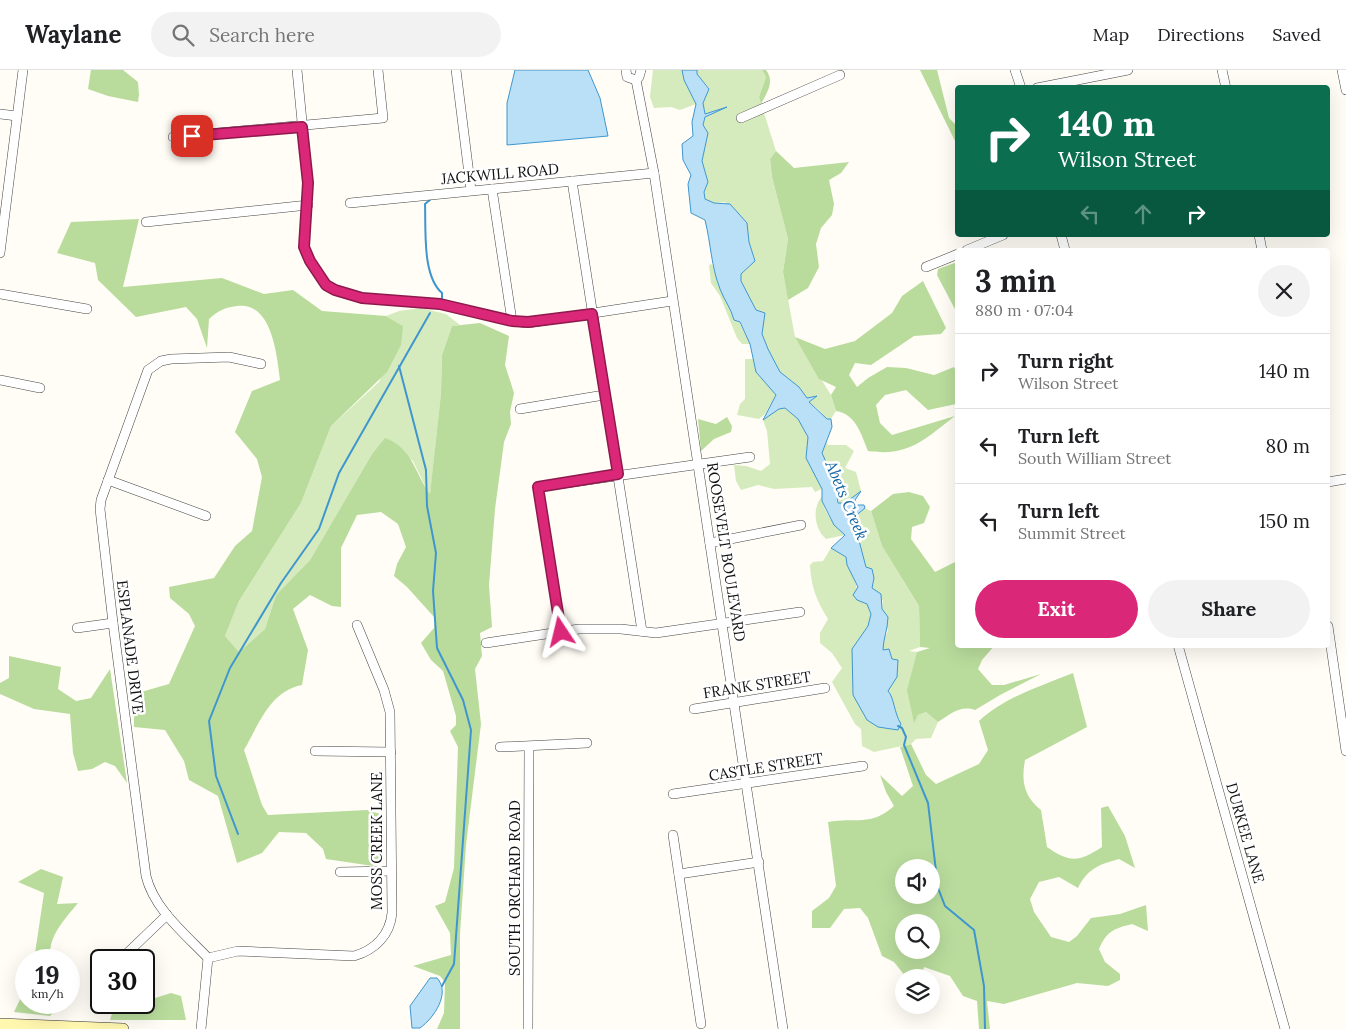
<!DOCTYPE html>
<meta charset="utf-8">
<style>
body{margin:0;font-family:Lora,serif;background:#f2f2f2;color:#202124;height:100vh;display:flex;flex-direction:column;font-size:19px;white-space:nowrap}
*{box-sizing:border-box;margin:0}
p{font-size:16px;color:#757577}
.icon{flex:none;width:28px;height:28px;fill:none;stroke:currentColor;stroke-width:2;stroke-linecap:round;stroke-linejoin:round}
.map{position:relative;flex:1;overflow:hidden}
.details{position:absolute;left:955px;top:178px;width:375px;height:400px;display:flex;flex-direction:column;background:#fff;border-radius:5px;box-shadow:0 5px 20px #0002}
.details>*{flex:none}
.hud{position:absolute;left:955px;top:15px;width:375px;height:152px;border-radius:5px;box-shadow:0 5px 20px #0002;background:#0b6e4f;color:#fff;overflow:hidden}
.tools{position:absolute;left:895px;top:789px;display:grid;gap:10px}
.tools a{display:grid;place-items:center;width:45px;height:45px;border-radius:50%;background:#fff;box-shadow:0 5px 20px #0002;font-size:25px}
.speed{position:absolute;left:15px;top:879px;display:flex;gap:10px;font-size:25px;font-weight:700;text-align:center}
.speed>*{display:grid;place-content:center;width:65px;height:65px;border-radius:50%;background:#fff;box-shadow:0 5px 20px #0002;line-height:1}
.speed small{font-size:12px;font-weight:400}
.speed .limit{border:2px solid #111;border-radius:8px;background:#fff;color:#111}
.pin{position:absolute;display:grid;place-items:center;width:42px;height:42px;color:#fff;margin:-21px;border-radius:10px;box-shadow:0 2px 8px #0006}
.me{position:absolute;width:55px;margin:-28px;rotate:350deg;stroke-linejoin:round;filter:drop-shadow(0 0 4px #0008)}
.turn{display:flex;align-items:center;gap:18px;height:105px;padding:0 20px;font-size:22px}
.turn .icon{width:65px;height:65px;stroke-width:2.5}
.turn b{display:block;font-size:35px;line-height:42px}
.lanes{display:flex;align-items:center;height:48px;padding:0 20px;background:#0003;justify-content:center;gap:25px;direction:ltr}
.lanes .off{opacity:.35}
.round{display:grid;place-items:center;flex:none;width:52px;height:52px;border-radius:26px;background:#f2f2f2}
.summary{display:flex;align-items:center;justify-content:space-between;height:85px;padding:0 20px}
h1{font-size:30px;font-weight:700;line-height:38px}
.cta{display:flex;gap:10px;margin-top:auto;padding:10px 20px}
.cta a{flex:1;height:58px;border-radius:30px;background:#db2777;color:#fff;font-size:20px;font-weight:700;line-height:58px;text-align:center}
.cta a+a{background:#f2f2f2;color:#202124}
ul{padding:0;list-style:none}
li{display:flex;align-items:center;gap:15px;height:75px;padding:0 20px;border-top:1px solid #e0e0e0}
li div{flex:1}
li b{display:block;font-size:19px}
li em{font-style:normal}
header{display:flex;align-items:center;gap:30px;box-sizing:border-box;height:70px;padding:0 25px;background:#fff;border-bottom:1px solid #e0e0e0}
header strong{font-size:24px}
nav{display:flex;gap:28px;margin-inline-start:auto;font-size:18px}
.search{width:350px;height:45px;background:#f2f2f2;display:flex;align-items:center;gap:12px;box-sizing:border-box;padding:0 18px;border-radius:28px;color:#757577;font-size:19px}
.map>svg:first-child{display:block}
.green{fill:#d5ebbd}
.forest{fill:#b9dc9c;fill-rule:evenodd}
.water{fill:#b9e0f7;stroke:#3f96cf}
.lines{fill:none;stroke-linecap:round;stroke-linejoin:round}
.stream{stroke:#3f96cf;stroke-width:2}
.minor-casing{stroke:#444;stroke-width:10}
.secondary-casing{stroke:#333;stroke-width:12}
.minor{stroke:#fff;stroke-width:9}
.secondary{stroke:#fff6b0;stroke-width:11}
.route-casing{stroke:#8e194d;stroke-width:12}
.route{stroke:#db2777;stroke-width:9}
.labels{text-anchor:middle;stroke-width:5;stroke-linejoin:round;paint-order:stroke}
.street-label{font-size:15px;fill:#111;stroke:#fff}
.water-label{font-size:16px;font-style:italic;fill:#1768a6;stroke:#fff}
</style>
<header>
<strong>Waylane</strong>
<div class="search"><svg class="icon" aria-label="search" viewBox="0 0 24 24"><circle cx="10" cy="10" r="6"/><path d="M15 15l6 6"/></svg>Search here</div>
<nav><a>Map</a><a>Directions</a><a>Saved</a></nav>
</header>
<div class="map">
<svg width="1346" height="959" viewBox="0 0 1346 959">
<rect width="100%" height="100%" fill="#fffdf5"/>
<!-- green -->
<g class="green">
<polygon points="653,0 682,0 684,10 696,34 680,40 671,37 654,38 650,27"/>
<polygon points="697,0 762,0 766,7 759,27 776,81 770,89 772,107 788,169 783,202 795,267 831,325 836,341 831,349 827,349 819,340 809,332 816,327 807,328 799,317 780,302 768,279 762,264 765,243 756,240 741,211 741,204 755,190 749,172 747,153 725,132 714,133 705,129 704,122 708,112 702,91 708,63 703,55 705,47 721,39 705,44 703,33 709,18 697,4"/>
<polygon points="712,194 721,221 729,233 734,250 739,252 750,274 742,274 737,268 720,226 711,213 709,195"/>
<polygon points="421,238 446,244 460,255 452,256 442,285 441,323 430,426 413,391 385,369 372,384 310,490 276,525 265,559 239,582 225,566 239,531 301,433 331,356 379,312 403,256 386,246 399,241"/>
<polygon points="745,289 753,289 756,302 776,325 765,344 759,349 737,345 740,334 745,329"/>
<polygon points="785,338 798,349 808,367 806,388 822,419 815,422 812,417 774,419 758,415 741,420 736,411 734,395 746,396 761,401 770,394 767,361 763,350 779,339"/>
<polygon points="825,371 828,375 846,375 854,381 845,398 856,402 861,421 845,433 839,433 835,412 822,383"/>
<path d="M822,426C822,441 835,456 845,465L826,469C814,458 812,438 822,426Z"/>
<path d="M865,438L871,441L882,476L919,536L920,577L909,581L917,582L914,652L918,645L926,642L938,652L931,668L916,669L911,674L874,682L862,676L861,659L855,654L832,612L842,598L832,583L820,573V563L828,549C816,530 811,516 810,495L813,492L823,491L831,478L846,487C851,505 859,512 857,530L867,534L883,580V571L888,561L882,539L883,531L872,518L874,508L872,499L866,498L853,448Z"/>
</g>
<!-- forest -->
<g class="forest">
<polygon points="91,0 123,0 138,12 139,25 138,32 108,26 88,19"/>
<path d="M762,0H766C775,12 767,22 761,34L759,27L766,7Z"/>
<polygon points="920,0 937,0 949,48 957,56 957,75"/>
<polygon points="776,81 794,98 849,92 841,103 829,110 834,134 832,145 821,158 816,174 819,197 808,218 788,230 783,202 788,169 772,107 770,89"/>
<path d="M139,149L123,217L222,208L264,224L293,220L322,241L386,246L403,256L401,275L387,302L331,356L301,433L239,531L225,566L239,582L265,559L276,525L310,490L372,384L385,368C413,378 415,404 430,424L441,323L442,285L452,256L480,253L509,266L505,295L514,323L510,342L511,354L504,372L495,439L489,515L492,557L480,563L482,586L475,599L481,654L466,775L460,864V959H437L444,943L445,912L440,906L413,896L451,885L450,863L435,836L445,832L454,798L458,677L450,661L456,655V646L443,601L431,590L421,573L434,558L435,548L407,517L394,506L397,494L406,477L398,454L381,442L357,445L341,478V537L332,536L310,525L293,539L308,580L302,615C270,621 259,654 244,680L262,735L268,745L367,740L380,744V787L373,796L326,789L323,779L306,763L279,762L262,783L237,793L218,726L189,710L184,691L165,660L134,657V624L169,614L195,556L189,544L170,528L169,517L214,508L235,476L252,461L262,407L257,389L235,362L252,321L280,310C277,286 272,231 237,236C224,238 219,240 209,249L207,278L197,249L186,237L136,247L98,210L95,193L57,183L71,152Z"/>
<polygon points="957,192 958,192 957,243 937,205 938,199"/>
<path d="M923,211L946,258L941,264L914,266L871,295L855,293L849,305L857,317L868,308L887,297L906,298L934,305L954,297L957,304L956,334L928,340L906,320L885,325L876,335L880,353L892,365L955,346C925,369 909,387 868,381C861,364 856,344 836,341L831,325L836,317L819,309L795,267L825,279L855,271L892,243L902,226Z"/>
<polygon points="727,347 732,356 731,362 714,369 701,381 698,349 716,354"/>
<path d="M909,422L923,426L930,437L924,453L912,457L911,469L935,502L957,491L958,575H995L982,590L978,599L992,615H1004L1041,604L1000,625L975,640C960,635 951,644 938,652L926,642L918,645L914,653L907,620L917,582L930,578L920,577L919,536L882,476L871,441L893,424Z"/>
<polygon points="9,586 61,597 58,619 76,631 91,628 110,599 127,713 115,696 105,692 92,699 78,701 73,683 70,644 34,639 0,624 0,613 9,608"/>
<path d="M1073,603L1087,657L1025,690C1021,711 1024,727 1041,740L1047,777C1070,793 1079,792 1102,777L1101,738L1108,736L1125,766L1135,798L1119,789C1100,794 1087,799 1078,818L1059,807L1039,812L1030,829L1034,842L1051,867L1069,872L1077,866L1091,848L1120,844L1146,835L1148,861L1132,854C1113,859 1107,861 1099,879L1105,892L1120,904V910L1108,916L1077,913L1004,934L987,931L990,959H979L977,931L963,926L950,906L924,897L921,907H906L894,892L882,886L868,848L860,838L844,839L830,858H812V841L829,828L836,816L828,752C855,747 871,757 894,736L886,722L880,705L902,726L913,716L900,677L911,674L926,705L936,714L979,694L988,680L979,651C1005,627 1041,616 1073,603ZM904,798H931V825H904ZM904,852H931V880H904Z"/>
<path d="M41,799L63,807L57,834L78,833C65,849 46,868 51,890H34L44,823L18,812Z"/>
<polygon points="26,917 26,932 58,933 58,937 50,946 14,942"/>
<polygon points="171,923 181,926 186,950 110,950 115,933 144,932 144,927 149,930"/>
</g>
<!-- water -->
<g class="water">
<polygon points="515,0 588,0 600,28 608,66 507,75 507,33"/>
<path d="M682,0H697V4L709,19L703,33L705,44L727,37L705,47L703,55L708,63L702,91L708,112L704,122L705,129L714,133L730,134L747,153L749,172L755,191L741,204V211L756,240L765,243L762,264L768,279L780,302L799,317L807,328L817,326L809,332L827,349H831L832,357L822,383L835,412L838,433H845L861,421L855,430L857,435H864L865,438L853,448L866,497L872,499L874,508L872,518L881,524L882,539L888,547C888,559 883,569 883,580L889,579L892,589L898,590L897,607L888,621C894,627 894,643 901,654L898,660L878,657L867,650L853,625L852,579L868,556L871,544L867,534L857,530L853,525L858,517L847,495L846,487L831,478L845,465L834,455L822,431V419L806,388L808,367L798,349L785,338L779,339L763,350L776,325L756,302L750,274L740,252L734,250C731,238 724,230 720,219C711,196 711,174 705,150L691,143L688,114L691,105L683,90L682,74L693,66L692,52L696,34L684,10Z"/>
<path d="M430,908H437C451,923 434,948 420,958H412L410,936Z"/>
</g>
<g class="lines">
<!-- stream -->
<g class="stream">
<path d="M431,129L425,134C426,159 422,206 442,223V229"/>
<polyline points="399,296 426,400 427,436 436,483 433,521 437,578 463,630 471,660 454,894 442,916"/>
<polyline points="898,656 902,658 906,667 904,675 928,733 938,818 945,836 974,860 984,916 985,959"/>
<polyline points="238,764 216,706 209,651 230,598 281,513 319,459 339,403 430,243"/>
</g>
<!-- minor casing -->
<g class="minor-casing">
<g id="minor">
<polyline points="297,0 308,113 304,177 310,191 326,215 335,220 362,228 440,234 512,251 528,253 672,231"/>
<polyline points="456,0 471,120"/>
<polyline points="626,0 627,7 636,10"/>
<polyline points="641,0 639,7 636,10 654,103 783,959"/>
<polyline points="1015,0 1021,18"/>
<polyline points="1222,0 1226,18"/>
<polyline points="1342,0 1346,20"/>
<polyline points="1037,18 1128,0"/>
<polyline points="0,44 17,46"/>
<polyline points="741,48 840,5"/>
<polyline points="173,67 383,48 378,0"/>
<polyline points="572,111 642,561"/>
<polyline points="492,119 512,251"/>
<polyline points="350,133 654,103"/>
<polyline points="146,152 308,135"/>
<polyline points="1061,165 1065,180"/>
<polyline points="1259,165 1262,180"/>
<polyline points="967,180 1003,165"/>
<polyline points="0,183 23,0"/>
<polyline points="926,197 958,184"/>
<polyline points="0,224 87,239"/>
<polyline points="0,310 40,318"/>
<polyline points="520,339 604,325"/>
<polyline points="108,410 206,446"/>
<polyline points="1328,412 1346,409"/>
<polyline points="710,473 801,455"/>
<polyline points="1328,556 1346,681"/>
<polyline points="77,558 113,553"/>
<polyline points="561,562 538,417 750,387"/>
<polyline points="486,573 579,559 621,559 656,563 800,542"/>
<polyline points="1178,575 1285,959"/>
<polyline points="694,639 825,618"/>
<polyline points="500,677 587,673"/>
<polyline points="315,681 391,682"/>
<polyline points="673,724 863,696"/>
<polyline points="673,765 701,954"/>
<polyline points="340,802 391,801"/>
<polyline points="679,804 759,792"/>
<path d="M208,888L238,881L354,886C375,880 390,865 392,843L390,642L384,620L357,555"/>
<polyline points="121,889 167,845"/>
<path d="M201,959L208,888C185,864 154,839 146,806L113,553L100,439L101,430L148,300L161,291L171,289L229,287L261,294"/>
<polyline points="528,959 529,677"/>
</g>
</g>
<!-- secondary casing -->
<g class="secondary-casing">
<polyline id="secondary" points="0,954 123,959"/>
</g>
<!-- minor -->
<use href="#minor" class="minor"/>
<!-- secondary -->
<use href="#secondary" class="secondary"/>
</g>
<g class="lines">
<!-- route casing -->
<g class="route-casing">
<polyline id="route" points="192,66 302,57 308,113 304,177 310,191 326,215 335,220 362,228 440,234 512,251 528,252 592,244 618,404 538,417 561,562"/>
</g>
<!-- route -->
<use href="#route" class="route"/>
</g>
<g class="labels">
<!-- street labels -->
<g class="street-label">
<text transform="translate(500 104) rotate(-5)" y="5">JACKWILL ROAD</text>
<text transform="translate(726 482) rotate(81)" y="5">ROOSEVELT BOULEVARD</text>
<text transform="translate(130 577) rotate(83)" y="5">ESPLANADE DRIVE</text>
<text transform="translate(757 615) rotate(-9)" y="5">FRANK STREET</text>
<text transform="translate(766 697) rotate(-9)" y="5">CASTLE STREET</text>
<text transform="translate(1245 763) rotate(74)" y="5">DURKEE LANE</text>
<text transform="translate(377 771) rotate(-90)" y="5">MOSS CREEK LANE</text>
<text transform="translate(515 818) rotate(-90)" y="5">SOUTH ORCHARD ROAD</text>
</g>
<!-- water labels -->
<g class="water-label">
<text transform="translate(847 430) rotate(67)" y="6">Abets Creek</text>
</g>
</g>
</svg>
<div class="tools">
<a><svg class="icon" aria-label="sound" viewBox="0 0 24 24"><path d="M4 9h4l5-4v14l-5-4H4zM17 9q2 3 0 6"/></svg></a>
<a><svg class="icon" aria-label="search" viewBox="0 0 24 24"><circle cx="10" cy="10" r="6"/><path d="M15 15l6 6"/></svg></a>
<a><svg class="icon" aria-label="layers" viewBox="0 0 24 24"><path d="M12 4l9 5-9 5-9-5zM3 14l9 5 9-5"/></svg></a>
</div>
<div class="speed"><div>19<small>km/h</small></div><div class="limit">30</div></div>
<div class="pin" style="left:192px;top:66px;background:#d93025"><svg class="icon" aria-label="arrive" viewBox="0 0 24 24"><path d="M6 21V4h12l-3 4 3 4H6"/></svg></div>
<svg class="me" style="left:561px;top:562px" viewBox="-20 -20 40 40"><path d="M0-17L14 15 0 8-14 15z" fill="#db2777" stroke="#fff" stroke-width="4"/></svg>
<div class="hud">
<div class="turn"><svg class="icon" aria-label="right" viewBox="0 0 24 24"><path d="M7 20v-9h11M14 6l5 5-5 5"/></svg><div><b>140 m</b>Wilson Street</div></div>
<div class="lanes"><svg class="icon off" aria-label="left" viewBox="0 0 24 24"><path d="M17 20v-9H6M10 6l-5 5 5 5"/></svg><svg class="icon off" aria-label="ahead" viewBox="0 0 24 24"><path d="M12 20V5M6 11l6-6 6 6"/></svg><svg class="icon" aria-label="right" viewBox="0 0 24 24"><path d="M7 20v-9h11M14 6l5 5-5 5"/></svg></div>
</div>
<section class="details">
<div class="summary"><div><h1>3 min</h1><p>880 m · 07:04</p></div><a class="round"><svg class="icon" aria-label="close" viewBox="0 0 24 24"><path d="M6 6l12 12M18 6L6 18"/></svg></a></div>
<ul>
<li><svg class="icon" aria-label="right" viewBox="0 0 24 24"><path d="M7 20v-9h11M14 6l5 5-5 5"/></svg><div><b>Turn right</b><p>Wilson Street</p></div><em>140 m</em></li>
<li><svg class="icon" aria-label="left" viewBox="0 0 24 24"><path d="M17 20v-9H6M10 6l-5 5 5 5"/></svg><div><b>Turn left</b><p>South William Street</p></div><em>80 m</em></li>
<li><svg class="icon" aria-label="left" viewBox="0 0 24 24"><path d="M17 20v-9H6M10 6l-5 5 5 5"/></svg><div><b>Turn left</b><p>Summit Street</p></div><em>150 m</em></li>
</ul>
<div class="cta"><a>Exit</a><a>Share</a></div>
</section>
</div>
